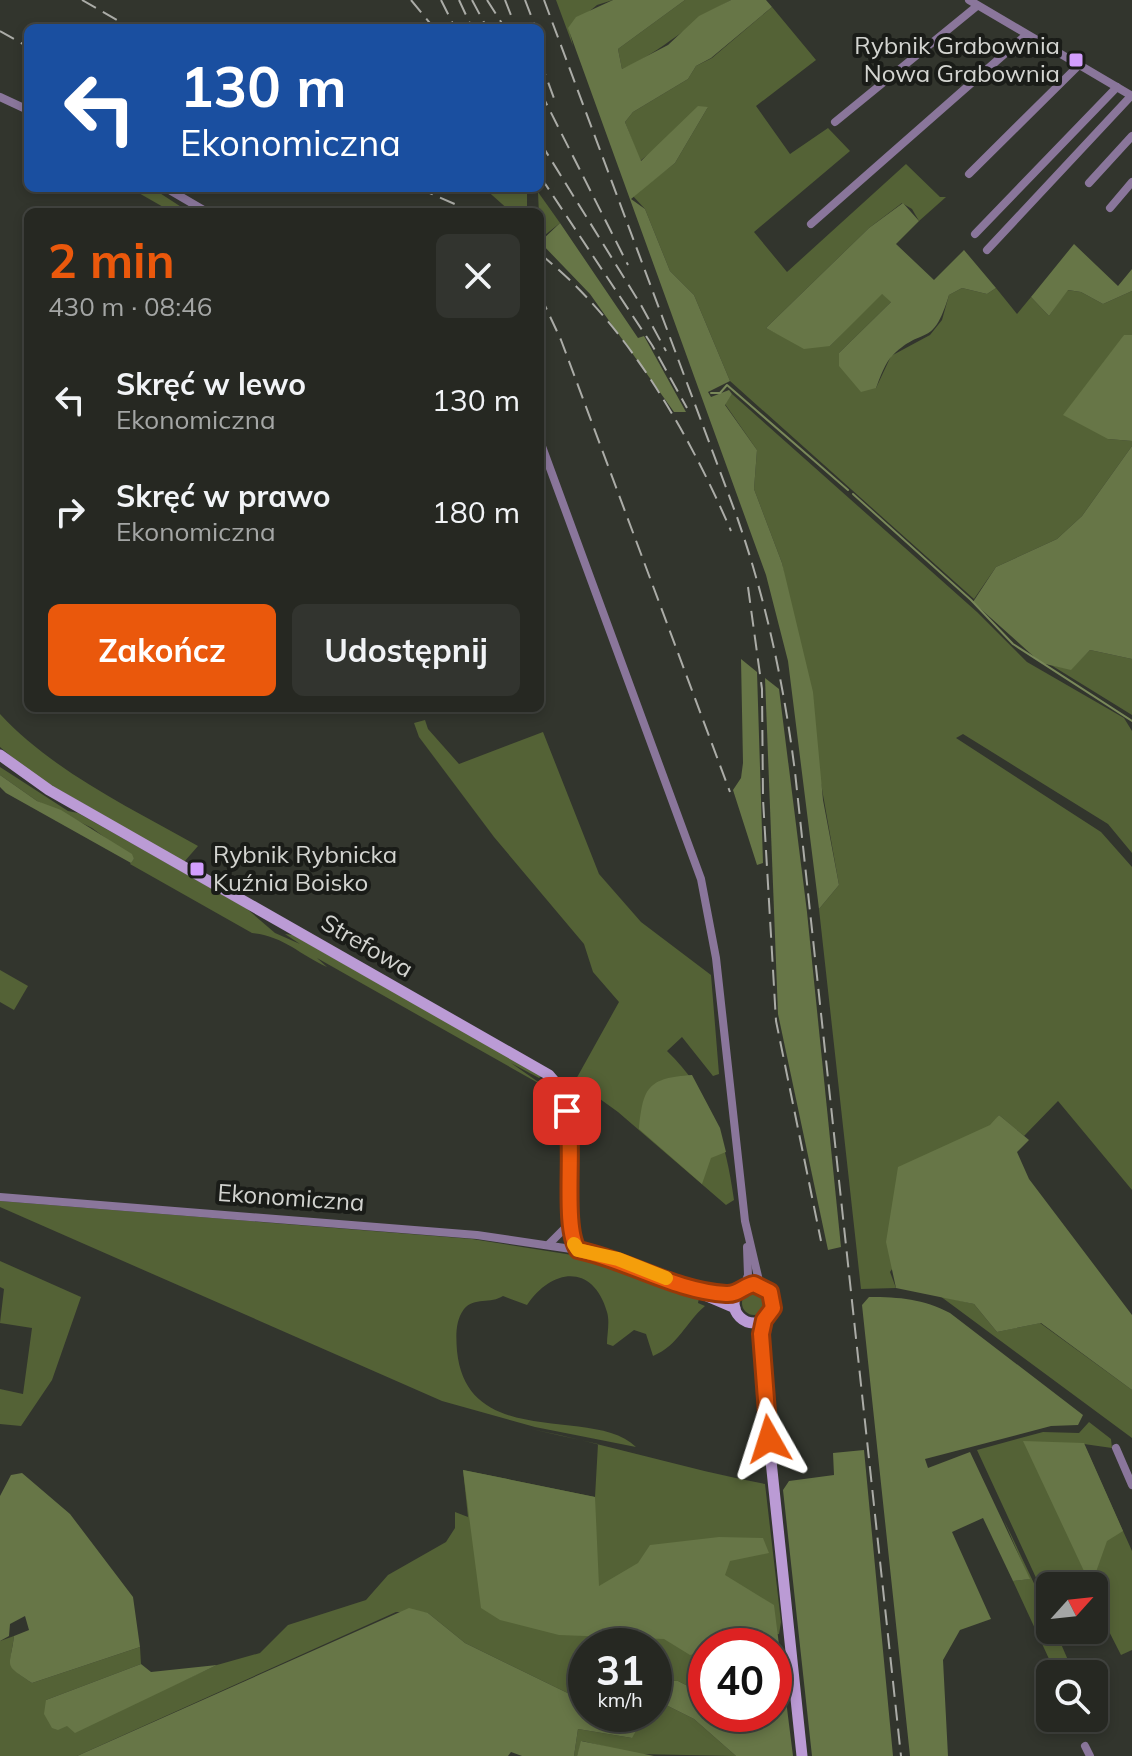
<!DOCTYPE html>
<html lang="pl">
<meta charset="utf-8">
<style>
body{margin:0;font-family:Mulish,sans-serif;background:#32342f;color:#f1f3f6;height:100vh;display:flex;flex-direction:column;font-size:30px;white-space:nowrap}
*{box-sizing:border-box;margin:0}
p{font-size:26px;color:#a4a6a5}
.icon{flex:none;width:44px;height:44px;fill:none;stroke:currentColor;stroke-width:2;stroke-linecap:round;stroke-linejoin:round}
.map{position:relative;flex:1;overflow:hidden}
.drawer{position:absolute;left:24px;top:208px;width:520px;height:504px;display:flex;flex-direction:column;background:#262822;border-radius:12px;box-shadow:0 4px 12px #0003,0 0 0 2px #424440}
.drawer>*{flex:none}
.guide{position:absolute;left:24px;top:24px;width:520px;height:168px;border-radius:12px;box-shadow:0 4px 12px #0003,0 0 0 2px #424440;background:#1a4fa0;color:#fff;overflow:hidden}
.needle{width:52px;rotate:63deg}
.tools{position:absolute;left:1036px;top:1572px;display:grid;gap:16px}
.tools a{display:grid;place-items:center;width:72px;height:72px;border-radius:12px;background:#262822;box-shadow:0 4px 12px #0003,0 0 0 2px #424440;font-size:40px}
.speed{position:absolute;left:568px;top:1628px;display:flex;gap:16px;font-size:40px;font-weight:700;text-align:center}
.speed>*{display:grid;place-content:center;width:104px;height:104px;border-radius:50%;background:#262822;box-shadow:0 4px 12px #0003,0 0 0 2px #424440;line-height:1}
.speed small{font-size:20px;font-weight:400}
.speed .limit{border:12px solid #d22;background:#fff;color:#111}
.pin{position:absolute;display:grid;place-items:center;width:68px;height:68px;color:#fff;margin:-34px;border-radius:16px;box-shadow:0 4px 12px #0006}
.me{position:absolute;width:88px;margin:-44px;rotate:354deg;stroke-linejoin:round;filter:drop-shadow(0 0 6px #0008)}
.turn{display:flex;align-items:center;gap:28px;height:168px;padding:0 24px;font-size:36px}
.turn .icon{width:104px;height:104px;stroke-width:2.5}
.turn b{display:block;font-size:56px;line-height:68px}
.round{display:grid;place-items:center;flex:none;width:84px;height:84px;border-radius:12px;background:#32342f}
.overview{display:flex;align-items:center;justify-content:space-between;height:136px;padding:0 24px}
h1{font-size:48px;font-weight:700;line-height:60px;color:#ea580c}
.primary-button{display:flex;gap:16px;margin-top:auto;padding:16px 24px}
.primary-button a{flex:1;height:92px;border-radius:12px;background:#ea580c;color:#fff;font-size:32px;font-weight:700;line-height:92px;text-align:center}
.primary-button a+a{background:#32342f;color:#f1f3f6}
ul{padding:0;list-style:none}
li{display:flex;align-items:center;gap:24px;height:112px;padding:0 24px}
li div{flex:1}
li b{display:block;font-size:30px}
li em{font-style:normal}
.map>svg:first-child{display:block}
.green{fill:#546236}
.forest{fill:#677647}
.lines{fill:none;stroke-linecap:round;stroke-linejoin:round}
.stream{stroke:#798859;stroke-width:2}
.street{stroke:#8a769b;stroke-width:8}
.secondary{stroke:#bb9bd5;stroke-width:11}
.rail{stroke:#abaca7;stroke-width:2;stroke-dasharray:16 8;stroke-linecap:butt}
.route-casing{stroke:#983908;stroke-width:20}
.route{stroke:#ea580c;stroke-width:14}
.slow{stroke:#f59e0b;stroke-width:14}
.poi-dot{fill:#d29dfd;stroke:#1a1c18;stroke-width:3}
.labels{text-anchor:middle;stroke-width:8;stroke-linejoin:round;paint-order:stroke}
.poi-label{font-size:24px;fill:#d3d4d0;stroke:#1a1c18;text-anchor:end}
.street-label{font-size:24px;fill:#d3d4d0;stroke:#1a1c18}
</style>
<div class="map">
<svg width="1132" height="1756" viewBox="0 0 1132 1756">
<rect width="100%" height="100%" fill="#32352d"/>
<!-- green -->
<g class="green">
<polygon points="556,0 613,0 597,5 569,28 573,46"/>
<path d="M685,0H731C692,20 663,52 622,69L618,49Z"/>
<polygon points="772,7 816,60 756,106 790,154 828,128 850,151 754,232 787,272 906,164 940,197 946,197 919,221 912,209 902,203 869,228 766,328 788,339 830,346 881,293 892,301 839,353 876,388 891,356 930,335 942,320 949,295 962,288 987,294 996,288 1017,314 1031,297 1049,316 1067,290 1081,292 1103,304 1132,291 1132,335 1124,335 1108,439 1132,441 1132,446 1082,516 1057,539 996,567 974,599 730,381 694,295 670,271 645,209 633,196 675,163 708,107 640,161 625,122 633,112 688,79 696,66 712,58"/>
<polygon points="130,188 152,188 189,212 176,207 165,208"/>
<polygon points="484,188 527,188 527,212 511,212"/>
<polygon points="538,192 560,223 540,239"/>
<polygon points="732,394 977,612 1027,662 1124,718 1132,731 1132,853 1108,824 963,734 956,738 1101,832 1132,867 1132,1190 1058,1101 1024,1136 999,1115 890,1272 896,1288 861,1289 819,909 839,885 782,563 754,489 757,450 725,404"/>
<polygon points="1090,650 1132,659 1132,715 1051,665 1071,669"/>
<path d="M0,714C54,772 129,807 198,846L184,862L32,774L0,747Z"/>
<path d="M425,720L428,729L459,764L543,732L599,874L641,922L711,975L719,1074L713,1076L682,1037L667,1051C711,1094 726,1140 734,1200L726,1205L618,1112L575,1081L619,1002L593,972L584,944L494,837L419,737L414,723Z"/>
<path d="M0,767L68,811L78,813L246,908L275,933L300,944L285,934L293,935L542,1076L539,1078L511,1063L547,1088L317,958L327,967C300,955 284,936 252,933L130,864L134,859L92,828L37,801L0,775Z"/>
<polygon points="0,970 28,986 14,1010 0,1002"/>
<path d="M0,1201L472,1239L585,1257L699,1298L698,1303L705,1306C685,1323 679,1345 653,1356L646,1334L634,1330L613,1346L607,1344C607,1334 610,1322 607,1312C593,1263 552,1268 527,1305L503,1296C491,1304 474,1297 464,1309C455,1321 456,1337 457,1351C467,1452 594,1405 636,1447L535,1427L442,1401L0,1207Z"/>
<polygon points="0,1261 81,1297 52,1380 21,1426 0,1424 0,1389 23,1394 32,1328 0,1323 4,1289 0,1287"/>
<circle cx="754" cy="1303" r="12"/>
<polygon points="940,1296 974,1304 997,1332 1040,1323 1132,1390 1132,1438"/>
<polygon points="1089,1422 1111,1439 1112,1448 1084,1444 1132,1551 1132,1650 1121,1655 1094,1602 1094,1586 1050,1586 1050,1608 977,1450 1043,1432 1079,1433"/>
<path d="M531,1429C610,1445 686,1469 765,1484L781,1622L779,1634L706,1646V1677L692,1688L678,1681L654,1680V1646H586V1702L465,1643L428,1613L396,1612L77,1756H0V1641L14,1636C10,1667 4,1664 32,1683L140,1647L141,1664L46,1700L74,1731L217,1665L260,1653L288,1625L366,1600L388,1575L446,1542L455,1528V1512L468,1517L463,1470L595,1497L598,1444Z"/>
<polygon points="1003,1518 1050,1617 1050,1630 1055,1630 1074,1674 1056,1674 1013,1581 1029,1579"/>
<polygon points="654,1699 694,1719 736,1756 636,1754 582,1741 577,1756 574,1756 578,1729 632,1738 622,1718 613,1714 654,1714"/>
</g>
<!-- forest -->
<g class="forest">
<polygon points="613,0 685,0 618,49 622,69 668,45 699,16 731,0 766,0 772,7 711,58 696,66 688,79 633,112 625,122 641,161 698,106 708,107 675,163 631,199 645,209 670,271 694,295 730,381 708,392 711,397 729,390 732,394 725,405 757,450 754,489 782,563 813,692 823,800 839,885 819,909 788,661 766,575 568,28 576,17"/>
<path d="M903,203L919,221L896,244L934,280L964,250L996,288L987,294L962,288L949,295C932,350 925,324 893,355C885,362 880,378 876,388L861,392L839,366V353L891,302L882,294L830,346L804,349L766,328L869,228Z"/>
<polygon points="560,223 638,338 644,336 686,412 674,412 590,294 540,242"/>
<polygon points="1074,244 1118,286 1132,269 1132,291 1103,304 1081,292 1068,290 1049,316 1031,297"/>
<polygon points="1124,335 1132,335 1132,441 1108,439 1063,415"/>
<polygon points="1132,446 1132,659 1090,650 1071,670 1041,663 973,602 996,567 1057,539 1082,516"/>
<polygon points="741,659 757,672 763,863 757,865 733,790 741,778 743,763"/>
<polygon points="765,678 779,689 807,912 841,1247 828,1250 778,1014"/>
<polygon points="0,775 37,801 61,810 132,854 134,859 131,863 6,793 0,787"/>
<path d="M692,1075L720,1128L726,1152L711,1158L702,1184L639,1129C643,1087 648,1078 692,1075Z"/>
<polygon points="999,1115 1029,1140 1017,1152 1029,1179 1132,1315 1132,1390 1041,1323 997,1332 974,1304 896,1288 886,1242 898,1167 990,1125"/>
<path d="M869,1297C900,1297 923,1299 950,1313L1083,1415L1078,1425L1051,1426L925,1459L928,1468L970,1452L1030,1579L1013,1581L983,1518L952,1532L991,1619L960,1630L943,1660L948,1756H910L862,1305Z"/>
<polygon points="1023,1441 1084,1443 1123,1531 1107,1541 1091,1586"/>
<polygon points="864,1450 893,1756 812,1756 783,1490 789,1481 834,1475 833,1453"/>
<polygon points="463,1470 595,1497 599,1586 638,1563 650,1545 719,1537 763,1538 769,1553 730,1561 725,1575 774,1605 793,1756 736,1756 694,1719 654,1699 654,1680 678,1681 692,1688 706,1677 706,1714 774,1714 774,1646 706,1646 706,1651 690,1655 664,1639 559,1635 500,1620 481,1608"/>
<path d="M22,1473L70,1514L133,1597L140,1647L32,1683C2,1663 10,1669 14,1636L29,1630L25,1616L10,1624L9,1636L0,1641V1496L11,1475Z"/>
<polygon points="409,1608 428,1613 465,1643 586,1702 586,1714 613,1714 637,1729 632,1738 578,1729 574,1756 522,1756 511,1752 508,1756 77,1756"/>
<polygon points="141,1664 151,1672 217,1665 75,1733 67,1726 58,1730 52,1728 44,1714 46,1700"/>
<polygon points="581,1741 654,1756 577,1756"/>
</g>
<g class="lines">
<!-- stream -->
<g class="stream">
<polyline points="711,393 720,393 727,385 848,490"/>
<polyline points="853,494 971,600 1013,644 1132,721"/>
</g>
<!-- street -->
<g class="street">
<polyline points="969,0 1132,96"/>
<polyline points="0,97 28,110"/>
<polyline points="835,122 977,6"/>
<polyline points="969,174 1078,66"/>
<polyline points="1089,183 1132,136"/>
<polyline points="166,188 207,212"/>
<polyline points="1110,208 1132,182"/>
<polyline points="811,224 1025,36"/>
<polyline points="975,234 1117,87"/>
<polyline points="987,250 1131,96"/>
<polyline points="540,441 701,879 716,958 745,1221 760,1285"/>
<polyline points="0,1197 477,1235 578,1250"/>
<polyline points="549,1244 570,1223"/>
<polyline points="744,1286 748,1275 747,1247"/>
<polyline points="1116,1448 1132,1485"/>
<polyline points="1085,1746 1090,1756"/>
</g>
<!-- secondary -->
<g class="secondary">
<path d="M0,755L49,790L549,1075C584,1112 571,1184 571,1231L575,1247L632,1264L735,1308"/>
<circle cx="754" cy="1303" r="20"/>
<polyline points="764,1320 762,1375 802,1756"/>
</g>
<!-- rail -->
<g class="rail">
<polyline points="82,0 131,28"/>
<polyline points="411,0 434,28"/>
<polyline points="441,0 455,28"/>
<polyline points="459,0 472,28"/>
<polyline points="472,0 487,28"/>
<polyline points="487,0 505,28"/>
<polyline points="505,0 516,28"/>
<polyline points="525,0 535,26"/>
<path d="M544,0L737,517C766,600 784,685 795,772L901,1756"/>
<polyline points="0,31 28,47"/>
<polyline points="540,60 555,101"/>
<polyline points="540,91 628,265"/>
<polyline points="540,142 641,305 666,351"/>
<polyline points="540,176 652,345 687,408"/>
<polyline points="418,188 473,212"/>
<path d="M540,254C625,321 689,433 731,531"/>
<polyline points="540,295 561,340 730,792"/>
<polyline points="748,587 762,689 763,799 776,1021 821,1241"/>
</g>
</g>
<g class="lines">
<!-- route casing -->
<g class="route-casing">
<path id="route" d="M567,1111C575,1144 562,1228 578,1250C627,1260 675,1291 726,1294C738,1295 743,1286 754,1284L770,1292L773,1308L764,1320L761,1334L769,1439"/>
</g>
<!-- route -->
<use href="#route" class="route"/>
<!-- slow -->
<polyline class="slow" points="574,1244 578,1250 618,1259 666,1278"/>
</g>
<!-- markers -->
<g class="poi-dot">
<rect x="1068" y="52" width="16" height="16" rx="4"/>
<rect x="189" y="861" width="16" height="16" rx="4"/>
</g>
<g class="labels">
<!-- poi labels -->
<g class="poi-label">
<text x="1060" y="54">Rybnik Grabownia<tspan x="1060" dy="28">Nowa Grabownia</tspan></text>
<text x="213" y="863" text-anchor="start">Rybnik Rybnicka<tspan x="213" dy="28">Kuźnia Boisko</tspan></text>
</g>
<!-- street labels -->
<g class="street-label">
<text transform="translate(367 946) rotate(30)" y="8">Strefowa</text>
<text transform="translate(291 1198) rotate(4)" y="8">Ekonomiczna</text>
</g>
</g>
</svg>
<div class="tools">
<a><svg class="needle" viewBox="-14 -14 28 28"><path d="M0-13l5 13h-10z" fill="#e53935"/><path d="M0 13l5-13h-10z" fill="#a4a6a5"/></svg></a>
<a><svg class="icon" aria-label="search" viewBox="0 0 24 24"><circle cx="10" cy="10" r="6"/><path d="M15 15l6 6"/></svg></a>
</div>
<div class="speed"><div>31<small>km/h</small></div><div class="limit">40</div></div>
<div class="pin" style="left:567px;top:1111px;background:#d93025"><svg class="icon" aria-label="arrive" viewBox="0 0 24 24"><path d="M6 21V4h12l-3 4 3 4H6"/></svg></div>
<svg class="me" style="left:769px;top:1439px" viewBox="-20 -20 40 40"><path d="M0-17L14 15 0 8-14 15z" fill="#ea580c" stroke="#fff" stroke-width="4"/></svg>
<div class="guide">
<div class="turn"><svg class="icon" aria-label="left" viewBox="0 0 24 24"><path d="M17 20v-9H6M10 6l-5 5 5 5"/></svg><div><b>130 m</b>Ekonomiczna</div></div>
</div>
<section class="drawer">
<div class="overview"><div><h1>2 min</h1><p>430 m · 08:46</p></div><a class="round"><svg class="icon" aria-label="close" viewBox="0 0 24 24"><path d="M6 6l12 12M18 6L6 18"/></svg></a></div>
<ul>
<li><svg class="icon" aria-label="left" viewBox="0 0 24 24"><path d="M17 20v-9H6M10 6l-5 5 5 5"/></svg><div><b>Skręć w lewo</b><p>Ekonomiczna</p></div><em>130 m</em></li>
<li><svg class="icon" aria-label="right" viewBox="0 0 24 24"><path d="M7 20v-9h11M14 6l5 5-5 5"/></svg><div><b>Skręć w prawo</b><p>Ekonomiczna</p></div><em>180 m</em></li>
</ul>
<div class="primary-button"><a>Zakończ</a><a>Udostępnij</a></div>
</section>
</div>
